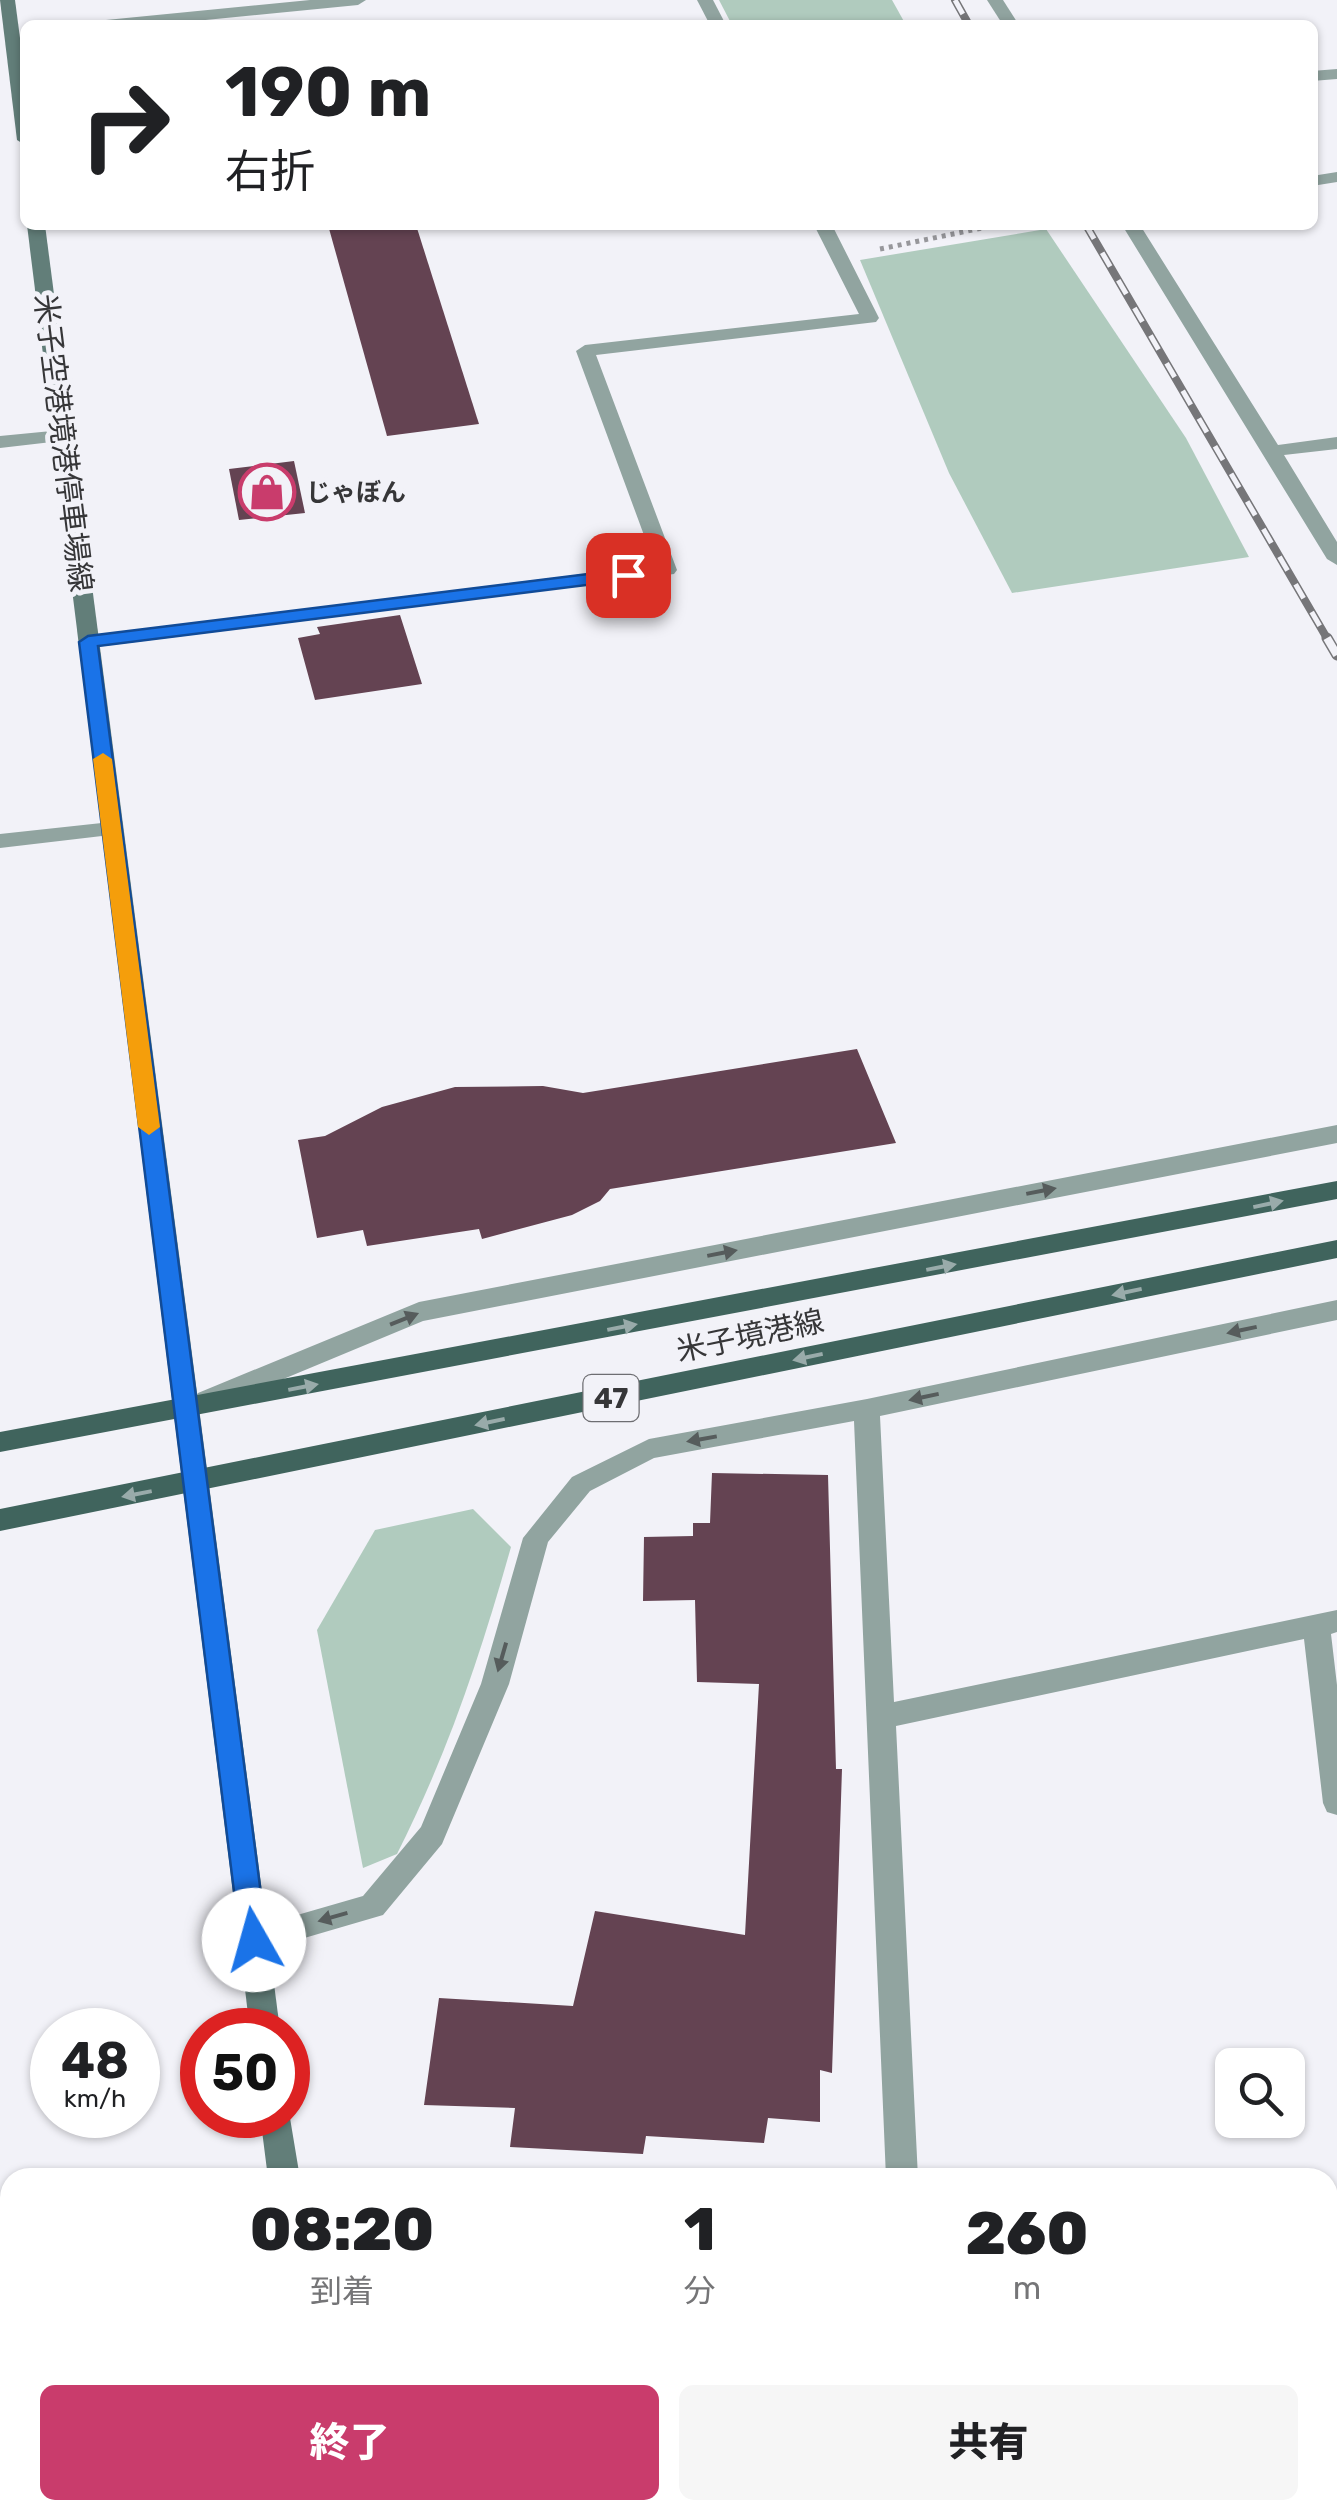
<!DOCTYPE html>
<html lang="ja">
<meta charset="utf-8">
<style>
body{margin:0;font-family:Rubik,"Noto Sans JP",sans-serif;background:#f6f6f6;color:#202124;height:100vh;display:flex;flex-direction:column;font-size:38px;white-space:nowrap}
*{box-sizing:border-box;margin:0}
p{font-size:32px;color:#757577}
.icon{flex:none;width:55px;height:55px;fill:none;stroke:currentColor;stroke-width:2;stroke-linecap:round;stroke-linejoin:round}
.map{position:relative;flex:1;overflow:hidden}
.details{position:absolute;left:0px;top:2168px;width:1338px;height:352px;display:flex;flex-direction:column;background:#fff;border-radius:30px 30px 0 0;box-shadow:0 2px 8px #0004}
.details>*{flex:none}
.hud{position:absolute;left:20px;top:20px;width:1298px;height:210px;border-radius:15px;box-shadow:0 2px 8px #0004;background:#fff;color:#202124;overflow:hidden}
.tools{position:absolute;left:1215px;top:2048px;display:grid;gap:20px}
.tools a{display:grid;place-items:center;width:90px;height:90px;border-radius:15px;background:#fff;box-shadow:0 2px 8px #0004;font-size:50px}
.speed{position:absolute;left:30px;top:2008px;display:flex;gap:20px;font-size:50px;font-weight:700;text-align:center}
.speed>*{display:grid;place-content:center;width:130px;height:130px;border-radius:50%;background:#fff;box-shadow:0 2px 8px #0004;line-height:1}
.speed small{font-size:25px;font-weight:400}
.speed .limit{border:15px solid #d22;background:#fff;color:#111}
.pin{position:absolute;display:grid;place-items:center;width:85px;height:85px;color:#fff;margin:-42px;border-radius:20px;box-shadow:0 5px 15px #0006}
.me{position:absolute;width:110px;margin:-55px;rotate:353deg;stroke-linejoin:round;filter:drop-shadow(0 0 8px #0008)}
.turn{display:flex;align-items:center;gap:35px;height:210px;padding:0 40px;font-size:45px}
.turn .icon{width:130px;height:130px;stroke-width:2.5}
.turn b{display:block;font-size:70px;line-height:85px}
.eta{display:flex;justify-content:space-evenly;align-items:center;height:170px;text-align:center}
.eta b{font-size:60px;font-weight:800;line-height:70px}
.button{display:flex;gap:20px;margin-top:auto;padding:20px 40px}
.button a{flex:1;height:115px;border-radius:15px;background:#c93c6c;color:#fff;font-size:40px;font-weight:800;line-height:115px;text-align:center}
.button a+a{background:#f6f6f6;color:#202124}
.map>svg:first-child{display:block}
.green{fill:#b0cbbe}
.building{fill:#644352}
.lines{fill:none;stroke-linecap:round;stroke-linejoin:round}
.path{stroke:#97979b;stroke-width:5;stroke-dasharray:4 5;stroke-linecap:butt}
.service{fill:#91a4a0;fill-rule:evenodd}
.minor{fill:#91a4a0;fill-rule:evenodd}
.secondary{fill:#627e79;fill-rule:evenodd}
.primary{fill:#40645d;fill-rule:evenodd}
.rail-far1-casing{stroke:#767679;stroke-width:8}
.rail-casing{stroke:#767679;stroke-width:11}
.rail-far1{stroke:#f2f2f8;stroke-width:5;stroke-dasharray:16;stroke-linecap:butt}
.rail{stroke:#f2f2f8;stroke-width:8;stroke-dasharray:21;stroke-linecap:butt}
.oneway{fill:#565c5c}
.oneway2{fill:#99abaa}
.route{fill:#1a73e8;stroke:#114b97;stroke-width:2.5}
.slow{fill:#f59e0b}
.labels{text-anchor:middle;stroke-width:10;stroke-linejoin:round;paint-order:stroke}
.far-poi-label{font-size:25px;font-weight:bold;fill:#363638;stroke:#f2f2f8;text-anchor:start}
.shield{fill:#f2f2f8;stroke:#6e6e72;stroke-width:2.5}
.shield-label{font-size:28px;font-weight:bold;fill:#363638}
.street-label{font-size:30px;fill:#363638;stroke:#f2f2f8}
</style>
<div class="map">
<svg width="1337" height="2518" viewBox="0 0 1337 2518">
<rect width="100%" height="100%" fill="#f2f2f8"/>
<!-- green -->
<g class="green">
<polygon points="719,0 892,0 906,25 732,25"/>
<polygon points="1046,229 1186,438 1249,557 1012,593 949,473 860,260"/>
<path d="M473,1509L511,1547C481,1654 447,1755 397,1854L363,1868L317,1630L375,1530Z"/>
</g>
<!-- building -->
<g class="building">
<polygon points="328,225 416,225 479,424 387,436"/>
<polygon points="294,461 305,513 239,520 229,469"/>
<polygon points="400,615 422,684 315,700 298,638 320,634 317,627"/>
<polygon points="857,1049 896,1143 610,1189 600,1201 572,1215 482,1239 479,1229 367,1246 363,1230 317,1238 298,1140 325,1136 382,1107 455,1087 543,1086 583,1093"/>
<polygon points="712,1473 828,1475 836,1769 842,1769 832,2073 820,2070 820,2122 768,2118 764,2143 646,2136 643,2154 510,2147 515,2108 424,2105 439,1998 573,2006 595,1911 745,1935 759,1684 697,1682 695,1600 643,1601 644,1537 693,1536 693,1523 710,1523"/>
</g>
<g class="lines">
<!-- path -->
<polyline class="path" points="880,249 997,225"/>
<!-- service -->
<g class="service">
<polygon points="697,0 713,0 726,25 710,25"/>
<polygon points="814,225 832,225 879,318 876,322 596,355 677,570 674,574 88,648 78,642 88,636 655,565 576,351 585,345 859,314"/>
<polygon points="111,822 119,824 122,829 119,834 0,848 0,834"/>
</g>
<!-- minor -->
<g class="minor">
<polygon points="310,0 366,0 358,5 155,25 98,25 106,20"/>
<polygon points="987,0 1003,0 1019,25 1003,25"/>
<polygon points="1337,69 1337,79 1312,81 1312,71"/>
<polygon points="1337,172 1337,182 1312,186 1312,176"/>
<polygon points="1122,225 1140,225 1278,445 1337,437 1337,449 1284,455 1337,542 1337,565 1327,559"/>
<polygon points="62,430 72,436 69,440 0,448 0,436"/>
<polygon points="1337,1125 1337,1143 423,1321 216,1407 198,1407 194,1400 198,1393 419,1302"/>
<polygon points="1337,1300 1337,1320 880,1416 894,1702 1337,1610 1337,1632 1331,1634 1337,1685 1337,1815 1327,1812 1323,1803 1304,1639 896,1726 918,2178 886,2178 854,1421 654,1458 590,1491 548,1542 509,1684 442,1844 383,1915 253,1953 242,1949 238,1940 242,1931 363,1896 421,1827 481,1684 523,1538 572,1477 649,1439 867,1399"/>
<rect x="906" y="2510" width="34" height="8"/>
</g>
<!-- secondary -->
<g class="secondary">
<polygon points="0,0 15,0 25,76 25,145 17,140"/>
<polygon points="27,225 45,225 280,2030 250,2030"/>
<polygon points="288,2106 300,2178 268,2178 260,2115 288,2115"/>
<polygon points="310,2510 344,2510 346,2518 312,2518"/>
</g>
<!-- primary -->
<g class="primary">
<polygon points="1337,1181 1337,1199 0,1452 0,1432"/>
<polygon points="1337,1240 1337,1258 0,1531 0,1509"/>
</g>
<!-- rail-far1 casing -->
<g class="rail-far1-casing">
<g id="rail-far1">
<polyline points="955,0 969,25"/>
<polyline points="1086,225 1328,640"/>
</g>
</g>
<!-- rail casing -->
<g class="rail-casing">
<polyline id="rail" points="1327,638 1337,655"/>
</g>
<!-- rail-far1 -->
<use href="#rail-far1" class="rail-far1"/>
<!-- rail -->
<use href="#rail" class="rail"/>
</g>
<!-- one-way arrows -->
<defs><path id="oneway-solid" d="M-6-.8H1V-3.2L6.5 0L1 3.2V.8H-6Z" transform="scale(2.5)"/></defs>
<g class="oneway">
<use href="#oneway-solid" transform="translate(1041 1191) rotate(-11)"/>
<use href="#oneway-solid" transform="translate(722 1253) rotate(-11)"/>
<use href="#oneway-solid" transform="translate(404 1319) rotate(-22)"/>
<use href="#oneway-solid" transform="translate(1242 1330) rotate(168)"/>
<use href="#oneway-solid" transform="translate(924 1397) rotate(168)"/>
<use href="#oneway-solid" transform="translate(702 1439) rotate(170)"/>
<use href="#oneway-solid" transform="translate(502 1657) rotate(106)"/>
<use href="#oneway-solid" transform="translate(333 1917) rotate(164)"/>
</g>
<g class="oneway2">
<use href="#oneway-solid" transform="translate(1268 1204) rotate(-12)"/>
<use href="#oneway-solid" transform="translate(941 1267) rotate(-11)"/>
<use href="#oneway-solid" transform="translate(1127 1292) rotate(168)"/>
<use href="#oneway-solid" transform="translate(622 1327) rotate(-11)"/>
<use href="#oneway-solid" transform="translate(808 1357) rotate(168)"/>
<use href="#oneway-solid" transform="translate(303 1387) rotate(-11)"/>
<use href="#oneway-solid" transform="translate(490 1422) rotate(168)"/>
<use href="#oneway-solid" transform="translate(137 1494) rotate(169)"/>
</g>
<!-- route -->
<polygon class="route" points="628,569 635,571 635,579 98,646 267,1940 263,1948 254,1952 244,1948 240,1940 79,642 88,636"/>
<!-- slow -->
<polygon class="slow" points="103,753 112,759 160,1127 149,1135 138,1127 93,759"/>
<!-- icons -->
<defs>
<g id="shop-ring" transform="scale(2.875)"><circle r="9.5" fill="#f2f2f8" stroke="#c93c6c" stroke-width="1.5"/><path d="M-5-2.5h2.3a2.7 3.5 0 0 1 5.4 0H5L5.5 6h-11ZM-1.5-2.5h3a1.5 2.3 0 0 0-3 0Z" fill="#c93c6c"/></g>
</defs>
<g fill-rule="evenodd">
<use href="#shop-ring" x="267" y="492"/>
</g>
<g class="labels">
<!-- far-poi labels -->
<g class="far-poi-label">
<text x="306" y="501">じゃぼん</text>
</g>
<!-- shield labels -->
<rect class="shield" x="583.5" y="1375" width="55" height="46" rx="8"/>
<g class="shield-label">
<text x="611" y="1408">47</text>
</g>
<!-- street labels -->
<g class="street-label">
<text transform="translate(63 443) rotate(83)" y="10">米子空港境港停車場線</text>
<text transform="translate(750 1336) rotate(-12)" y="10">米子境港線</text>
</g>
</g>
</svg>
<div class="tools">
<a><svg class="icon" aria-label="search" viewBox="0 0 24 24"><circle cx="10" cy="10" r="6"/><path d="M15 15l6 6"/></svg></a>
</div>
<div class="speed"><div>48<small>km/h</small></div><div class="limit">50</div></div>
<div class="pin" style="left:628px;top:575px;background:#d93025"><svg class="icon" aria-label="arrive" viewBox="0 0 24 24"><path d="M6 21V4h12l-3 4 3 4H6"/></svg></div>
<svg class="me" style="left:254px;top:1940px" viewBox="-20 -20 40 40"><circle r="19" fill="#fff"/><path d="M0-13L10 11 0 6-10 11z" fill="#1a73e8"/></svg>
<div class="hud">
<div class="turn"><svg class="icon" aria-label="right" viewBox="0 0 24 24"><path d="M7 20v-9h11M14 6l5 5-5 5"/></svg><div><b>190 m</b>右折</div></div>
</div>
<section class="details">
<div class="eta">
<div><b>08:20</b><p>到着</p></div>
<div><b>1</b><p>分</p></div>
<div><b>260</b><p>m</p></div>
</div>
<div class="button"><a>終了</a><a>共有</a></div>
</section>
</div>
